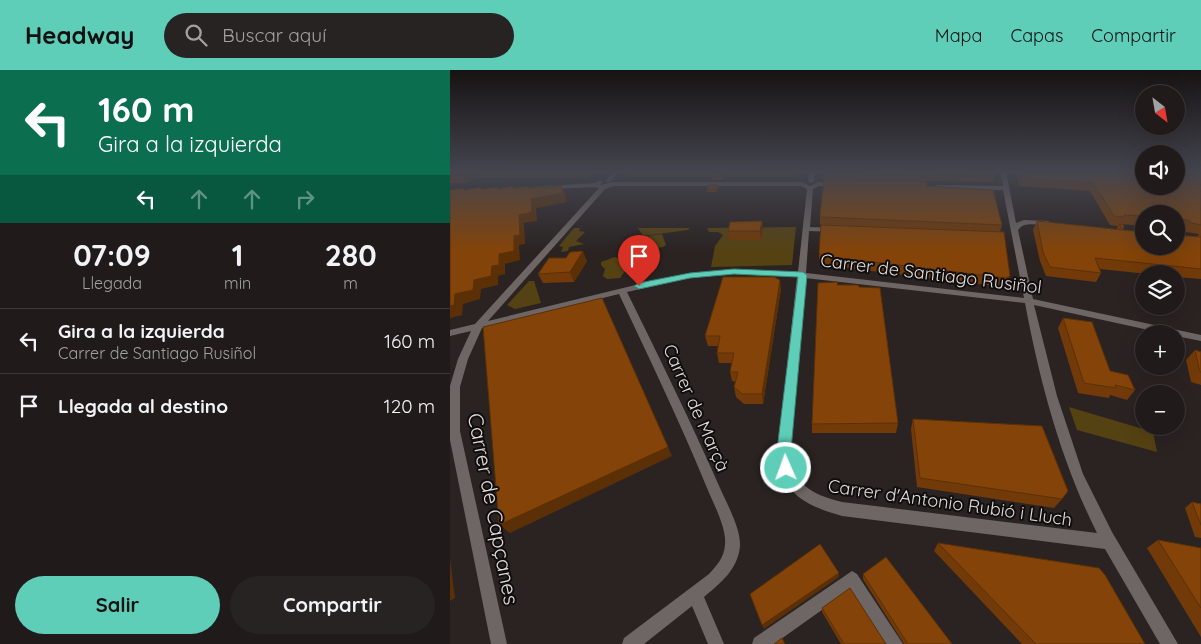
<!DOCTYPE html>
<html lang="es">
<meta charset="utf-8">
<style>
body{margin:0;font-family:Quicksand,sans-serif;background:#282323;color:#f1f3f6;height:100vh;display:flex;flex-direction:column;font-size:19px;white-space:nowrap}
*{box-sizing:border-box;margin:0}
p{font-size:16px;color:#a2a1a2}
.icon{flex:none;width:28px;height:28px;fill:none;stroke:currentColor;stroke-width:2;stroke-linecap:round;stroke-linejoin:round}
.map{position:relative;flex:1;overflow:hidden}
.panel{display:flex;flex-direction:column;background:#201a1a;width:450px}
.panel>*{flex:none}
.banner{background:#0b6e4f;color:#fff;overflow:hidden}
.needle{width:32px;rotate:149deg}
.controls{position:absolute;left:685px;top:15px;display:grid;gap:10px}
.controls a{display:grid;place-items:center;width:50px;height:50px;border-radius:50%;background:#201a1a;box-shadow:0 5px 20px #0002,0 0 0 1px #3d3839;font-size:25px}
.pin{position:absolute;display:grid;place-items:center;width:42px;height:42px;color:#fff;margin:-51px -21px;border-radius:50% 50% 50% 0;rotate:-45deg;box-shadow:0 0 5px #0007}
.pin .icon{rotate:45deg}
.me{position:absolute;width:55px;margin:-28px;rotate:358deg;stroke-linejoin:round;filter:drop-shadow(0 0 4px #0008)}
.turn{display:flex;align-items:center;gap:18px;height:105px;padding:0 15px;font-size:22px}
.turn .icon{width:65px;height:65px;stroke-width:2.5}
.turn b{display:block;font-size:35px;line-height:42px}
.lanes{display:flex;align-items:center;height:48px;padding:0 15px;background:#0003;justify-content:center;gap:25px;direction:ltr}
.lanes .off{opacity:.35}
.eta{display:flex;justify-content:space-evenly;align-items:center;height:85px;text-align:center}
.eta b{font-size:30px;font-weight:800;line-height:35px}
.button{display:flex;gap:10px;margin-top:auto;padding:10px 15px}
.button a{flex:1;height:58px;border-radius:30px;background:#5eceb8;color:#111;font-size:20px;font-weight:800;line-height:58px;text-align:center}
.button a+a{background:#282323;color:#f1f3f6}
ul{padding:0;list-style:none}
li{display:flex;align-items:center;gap:15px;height:65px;padding:0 15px;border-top:1px solid #3d3839}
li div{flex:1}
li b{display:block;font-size:19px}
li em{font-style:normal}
header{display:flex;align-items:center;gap:30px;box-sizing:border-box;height:70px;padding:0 25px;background:#5eceb8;color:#111}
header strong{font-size:24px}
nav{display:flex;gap:28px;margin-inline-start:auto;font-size:18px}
.search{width:350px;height:45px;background:#282323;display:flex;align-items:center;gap:12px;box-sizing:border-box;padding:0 18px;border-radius:28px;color:#a2a1a2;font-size:19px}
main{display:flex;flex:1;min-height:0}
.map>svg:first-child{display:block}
.green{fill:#554213}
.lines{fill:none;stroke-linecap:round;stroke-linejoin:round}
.minor{fill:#6e6665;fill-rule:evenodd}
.wall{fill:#723a08;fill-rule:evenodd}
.shaded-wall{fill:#5c3006}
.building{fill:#844409;stroke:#5c3006}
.route{fill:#5eceb8;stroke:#3d8678}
.labels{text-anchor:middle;stroke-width:4;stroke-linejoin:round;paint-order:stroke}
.street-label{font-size:18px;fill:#e0dcdb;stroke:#100d0d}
.near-street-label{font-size:21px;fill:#e0dcdb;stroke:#100d0d}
</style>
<header>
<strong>Headway</strong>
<div class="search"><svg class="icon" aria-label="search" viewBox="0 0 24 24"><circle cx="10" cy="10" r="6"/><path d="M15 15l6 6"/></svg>Buscar aquí</div>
<nav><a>Mapa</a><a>Capas</a><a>Compartir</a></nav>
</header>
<main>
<section class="panel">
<div class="banner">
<div class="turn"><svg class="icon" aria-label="left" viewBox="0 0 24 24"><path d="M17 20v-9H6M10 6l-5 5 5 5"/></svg><div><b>160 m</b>Gira a la izquierda</div></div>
<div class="lanes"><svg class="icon" aria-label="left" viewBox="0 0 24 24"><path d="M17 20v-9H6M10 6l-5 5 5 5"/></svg><svg class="icon off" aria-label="ahead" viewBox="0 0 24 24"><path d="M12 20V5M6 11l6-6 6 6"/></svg><svg class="icon off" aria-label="ahead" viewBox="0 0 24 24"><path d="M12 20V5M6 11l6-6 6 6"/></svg><svg class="icon off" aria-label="right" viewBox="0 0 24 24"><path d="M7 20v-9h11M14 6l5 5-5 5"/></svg></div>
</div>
<div class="eta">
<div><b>07:09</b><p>Llegada</p></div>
<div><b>1</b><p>min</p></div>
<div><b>280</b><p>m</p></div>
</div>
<ul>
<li><svg class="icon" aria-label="left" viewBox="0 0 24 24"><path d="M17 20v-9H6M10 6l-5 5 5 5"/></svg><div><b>Gira a la izquierda</b><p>Carrer de Santiago Rusiñol</p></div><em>160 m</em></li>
<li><svg class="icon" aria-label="arrive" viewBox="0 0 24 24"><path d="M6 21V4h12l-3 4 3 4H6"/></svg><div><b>Llegada al destino</b></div><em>120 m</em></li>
</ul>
<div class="button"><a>Salir</a><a>Compartir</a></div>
</section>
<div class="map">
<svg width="751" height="574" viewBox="0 0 751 574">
<rect width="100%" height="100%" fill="#2a2322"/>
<!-- green -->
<g class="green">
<polygon points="346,157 342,195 261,197 265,176 273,165 268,162 259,162 257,158"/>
<polygon points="124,158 130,158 129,161 135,162 126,171 134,174 119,177 118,181 111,182 113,177 109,176"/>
<polygon points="188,158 240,158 238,160 193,166"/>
<polygon points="212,164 216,175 213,177 172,182 173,177 191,167"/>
<polygon points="202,182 197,198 177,194 173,190 177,186"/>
<polygon points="165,187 168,188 172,198 175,201 170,208 157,209 153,206 155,199 151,195 151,192"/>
<polygon points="79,211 84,211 91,233 65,239 57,235"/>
<polygon points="619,337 703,362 707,382 627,360"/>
</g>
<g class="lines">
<!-- minor -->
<g class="minor">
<polygon points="164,101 170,101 160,112 156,112 156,110"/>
<polygon points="359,101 365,101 364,111 361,113 358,111"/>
<path d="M550,101H556L566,153L574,150L598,151L601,153C591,158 576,149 568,160L583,229L751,265V271L726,266V264H717L584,235L607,326L633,404L662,462L728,574H710L655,479L392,446C354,435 330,423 328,380L347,207L284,204L240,208L177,222C209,287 241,352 270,418C277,434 291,459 290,476C288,499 271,513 254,527L274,574H258L242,536L194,574H172L174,568L259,504C267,495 274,488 275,475C277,458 263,433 257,418C230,352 199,288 169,224L32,258L18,289L10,317V361L57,574H41L0,370V316L8,289L21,261L0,266V260L25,254L149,118L144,117L83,120L80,118L81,117L145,113L150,110L153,112L150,115L163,112H352L360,116L368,112L385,113L387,114V116H369L363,119L360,157L385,158L388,160L385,162L359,161L356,203L574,228L553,120L487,119L484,117L487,115L553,116ZM164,116H351L357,119L348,202L284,200L240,204L206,210L38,251L155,119ZM355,208L575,233C590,313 611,391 647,463L392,432C361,424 343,415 340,380Z"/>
<polygon points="402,501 407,504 453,574 435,574 400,520 324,574 302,574 304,568"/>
</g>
</g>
<!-- wall -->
<g class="wall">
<polygon points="0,101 148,101 142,107 25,108 18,113 0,113"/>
<polygon points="173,101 349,101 348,107 273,107 272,110 263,110 262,107 175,107"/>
<polygon points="373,101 545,101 546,104 543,112 477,111 476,112 477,116 552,155 550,162 554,162 557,215 553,217 373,195 369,193 369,183 371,155 370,154 370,145 374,110 373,108"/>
<path d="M565,101H751V209L726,207V204H698L650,199L651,203L646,212L596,206L590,191L583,160L587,151L666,160L668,156L660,155L640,121L569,116ZM694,144H726V158L733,159L736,162L749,164L747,167L673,160L670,154H671L694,156Z"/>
<polygon points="268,115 269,118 267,122 257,122 257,119"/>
<polygon points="313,160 311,170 279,170 278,161"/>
<polygon points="137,191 124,212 93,213 88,204"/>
<polygon points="388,215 448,353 446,363 362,363 362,354"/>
<polygon points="331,219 313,334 294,334 286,327 284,317 286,312 282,311 280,302 282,293 269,293 267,283 268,276 258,276 255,266"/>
<polygon points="613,248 660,301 685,320 677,330 660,325 659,328 628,323 608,258"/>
<polygon points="745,280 751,282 751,315 741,312 736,290"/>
<polygon points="463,349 612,429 604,438 467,417 461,359"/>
<polygon points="742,432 751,434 751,468 745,467 735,438"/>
<polygon points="708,470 751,478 751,567 697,478"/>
<polygon points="488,473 695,574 572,574 484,481"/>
<polygon points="413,504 502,574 454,574 413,509"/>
<polygon points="372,538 436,574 391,574 372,542"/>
</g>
<!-- shaded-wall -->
<g class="shaded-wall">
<polygon points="18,101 21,101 25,108 18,113 13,105"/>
<polygon points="140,101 148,101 142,107"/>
<polygon points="271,101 272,101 273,107 272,110"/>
<polygon points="111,115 115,123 117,132 86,138 87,151 74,153 75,174 69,175 70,190 55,194 55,204 48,206 48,215 31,219 30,229 13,234 12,245 0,248 0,236 5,224 42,196 49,184 64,166 69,145 81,129 94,118 94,116 98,124"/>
<polygon points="312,151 313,160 311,170 310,161"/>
<polygon points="133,181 137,191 124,212 120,202"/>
<polygon points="560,206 557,215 553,217 556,208"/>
<polygon points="330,210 331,219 313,334 312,324"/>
<polygon points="152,228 222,386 60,463 49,455"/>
<polygon points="0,489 5,528 0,531"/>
<polygon points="389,503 389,507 314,559 312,555"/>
</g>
<!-- building -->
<g class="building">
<polygon points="0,101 18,101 13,105 0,105"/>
<polygon points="262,101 271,101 271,102 261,102"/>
<polygon points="373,101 545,101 546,104 478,103 478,104 374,102"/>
<polygon points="570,101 694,101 694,116 726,116 726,101 751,101 751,155 742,153 738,150 726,149 726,144 694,144 694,146 674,145 674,147 664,146 643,113 572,108"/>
<polygon points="374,110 477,112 477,116 543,120 552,155 372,147 370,145"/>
<polygon points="111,115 113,123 81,129 82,142 69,145 70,165 64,166 64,181 49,184 49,195 42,196 41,206 24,210 23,220 5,224 4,235 0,236 0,120 14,118 14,120 31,117 31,119 47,117 47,119 63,116 63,118 78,116 79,118 94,116 94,118"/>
<polygon points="259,115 268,115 267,119 257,119"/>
<polygon points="312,151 310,161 278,161 280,152"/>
<polygon points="587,151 673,160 669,154 674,155 673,160 694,162 694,176 726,176 726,165 751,167 751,199 645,188 651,203 600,197 593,182"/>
<polygon points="371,155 554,162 560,206 556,208 373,186 369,183"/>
<polygon points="133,181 120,202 88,204 99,188 116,188 120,182"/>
<polygon points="273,207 324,207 330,210 312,324 292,324 284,317 288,302 280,302 284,283 267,283 270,266 255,266"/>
<polygon points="388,212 387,215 408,215 409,217 430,218 448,353 362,354 368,213"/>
<polygon points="152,228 218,377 49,455 33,257"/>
<polygon points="613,248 642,252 660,301 678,305 685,320 665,315 666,318 634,313"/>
<polygon points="745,280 751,282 751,302 750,302"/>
<polygon points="463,349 592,356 618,421 612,429 470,408"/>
<polygon points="742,432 751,434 751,455"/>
<polygon points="708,470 751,478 751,538"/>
<polygon points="488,473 649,498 655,505 695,574 586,574"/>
<polygon points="370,474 389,503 312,555 300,524"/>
<polygon points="436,487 502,574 458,574 413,504"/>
<polygon points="400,518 436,574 394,574 372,538"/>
<polygon points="332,568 335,574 324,574"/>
</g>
<!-- sky -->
<linearGradient id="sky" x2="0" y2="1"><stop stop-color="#171313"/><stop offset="0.56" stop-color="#44454f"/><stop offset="1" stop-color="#44454f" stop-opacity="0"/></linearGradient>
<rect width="751" height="181" fill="url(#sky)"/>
<!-- route -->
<polygon class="route" points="284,199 353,202 357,205 341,380 343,398 341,403 336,405 331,403 327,380 348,207 284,204 240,208 189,219 184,216 189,213 240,203"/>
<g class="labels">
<!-- street labels -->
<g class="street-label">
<text transform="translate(481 204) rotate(7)" y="6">Carrer de Santiago Rusiñol</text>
<text transform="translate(246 338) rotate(66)" y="6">Carrer de Marçà</text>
<text transform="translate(500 433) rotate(8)" y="6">Carrer d'Antonio Rubió i Lluch</text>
</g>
<!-- near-street labels -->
<g class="near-street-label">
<text transform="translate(43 439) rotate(79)" y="7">Carrer de Capçanes</text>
</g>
</g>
</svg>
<div class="controls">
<a><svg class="needle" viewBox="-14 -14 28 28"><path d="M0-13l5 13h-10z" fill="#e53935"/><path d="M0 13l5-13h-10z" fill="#a2a1a2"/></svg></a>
<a><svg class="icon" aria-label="sound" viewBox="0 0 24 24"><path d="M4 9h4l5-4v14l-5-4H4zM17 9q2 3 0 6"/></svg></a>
<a><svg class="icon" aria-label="search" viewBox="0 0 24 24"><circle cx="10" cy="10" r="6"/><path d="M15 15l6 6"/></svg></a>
<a><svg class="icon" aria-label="layers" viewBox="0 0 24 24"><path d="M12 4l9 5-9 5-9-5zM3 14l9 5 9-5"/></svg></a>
<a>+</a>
<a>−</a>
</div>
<div class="pin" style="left:189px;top:216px;background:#d93025"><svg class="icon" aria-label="arrive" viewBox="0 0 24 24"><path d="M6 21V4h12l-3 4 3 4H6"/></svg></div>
<svg class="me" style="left:336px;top:398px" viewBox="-20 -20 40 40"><circle r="17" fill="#5eceb8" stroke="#fff" stroke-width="3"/><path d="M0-11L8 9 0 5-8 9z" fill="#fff"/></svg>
</div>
</main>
